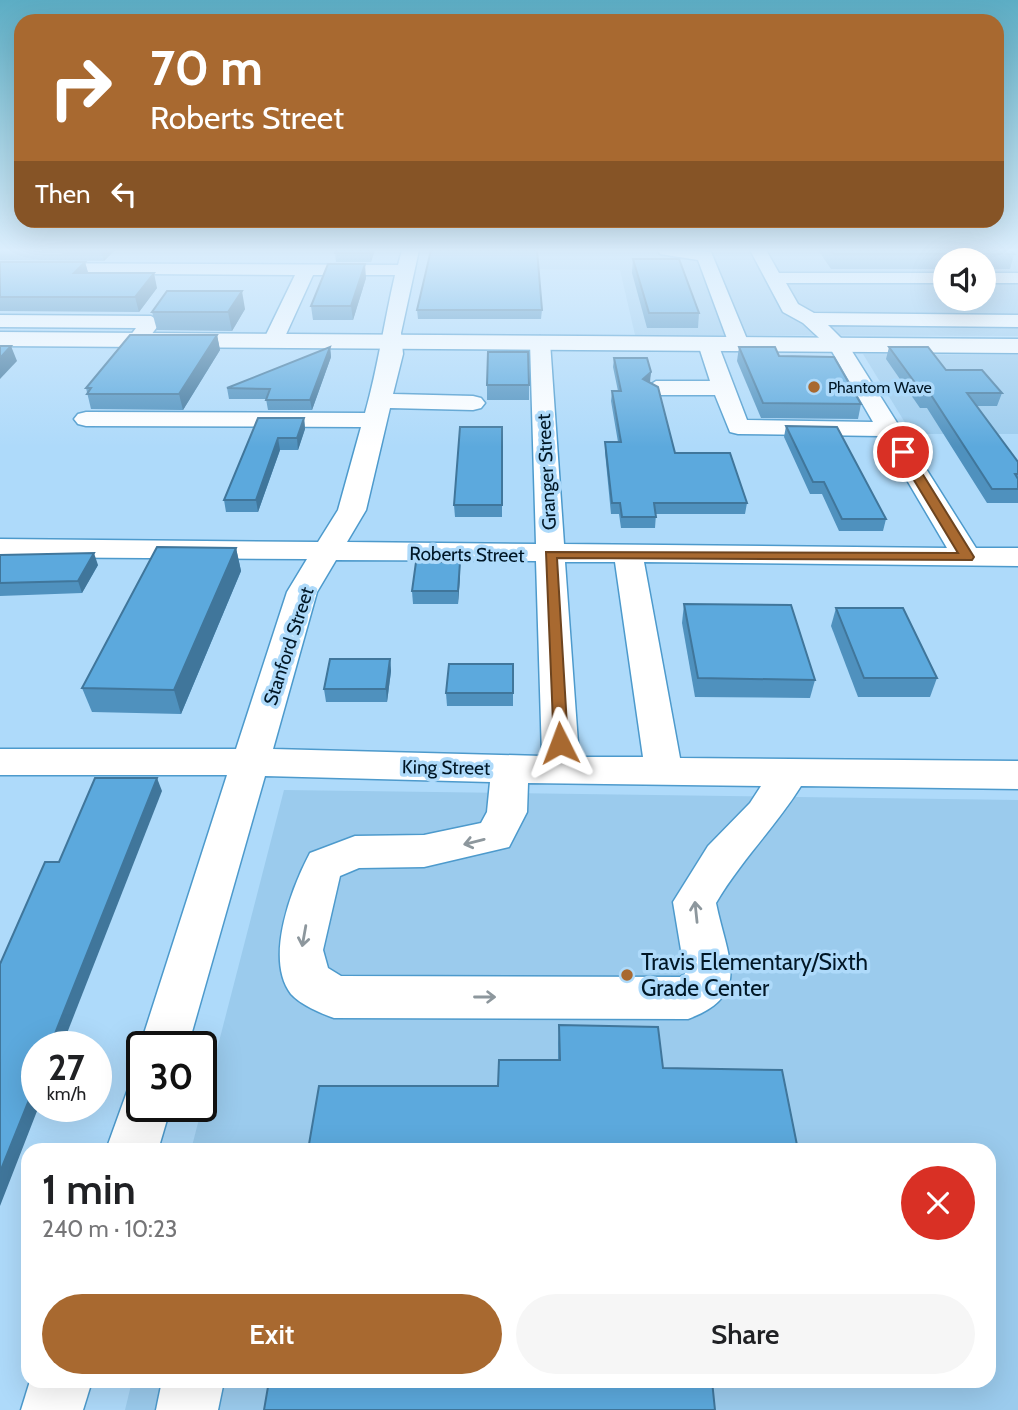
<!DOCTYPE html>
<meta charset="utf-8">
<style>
body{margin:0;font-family:Cabin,sans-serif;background:#f6f6f6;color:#202124;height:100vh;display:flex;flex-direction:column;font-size:26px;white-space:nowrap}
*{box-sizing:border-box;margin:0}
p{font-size:23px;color:#757577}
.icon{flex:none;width:38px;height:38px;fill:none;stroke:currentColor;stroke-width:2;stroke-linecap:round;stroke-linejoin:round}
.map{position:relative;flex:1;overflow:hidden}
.panel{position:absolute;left:21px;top:1143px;width:975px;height:245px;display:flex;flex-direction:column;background:#fff;border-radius:21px;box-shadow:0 7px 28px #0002}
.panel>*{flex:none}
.top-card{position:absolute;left:14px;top:14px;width:990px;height:214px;border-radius:21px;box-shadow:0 7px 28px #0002;background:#a86930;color:#fff;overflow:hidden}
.fabs{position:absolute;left:933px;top:248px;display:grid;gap:14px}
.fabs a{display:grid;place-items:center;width:63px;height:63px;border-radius:50%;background:#fff;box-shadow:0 7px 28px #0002;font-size:35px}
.speed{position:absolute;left:21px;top:1031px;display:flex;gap:14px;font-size:35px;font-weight:700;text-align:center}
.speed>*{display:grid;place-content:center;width:91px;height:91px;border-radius:50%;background:#fff;box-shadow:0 7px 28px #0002;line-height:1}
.speed small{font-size:18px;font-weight:400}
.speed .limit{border:4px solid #111;border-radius:10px;background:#fff;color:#111}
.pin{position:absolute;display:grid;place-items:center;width:60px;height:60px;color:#fff;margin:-30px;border:4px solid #fff;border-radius:50%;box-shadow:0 2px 7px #0007}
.me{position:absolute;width:77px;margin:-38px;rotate:357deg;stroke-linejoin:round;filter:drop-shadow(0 0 5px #0008)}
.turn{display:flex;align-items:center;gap:24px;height:147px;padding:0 21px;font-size:32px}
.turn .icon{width:91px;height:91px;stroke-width:2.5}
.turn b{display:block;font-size:49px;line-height:60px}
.then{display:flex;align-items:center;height:66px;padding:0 21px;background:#0003;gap:14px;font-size:26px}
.round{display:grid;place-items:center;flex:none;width:74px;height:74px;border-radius:37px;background:#f6f6f6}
.headline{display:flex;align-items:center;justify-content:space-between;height:119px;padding:0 21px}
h1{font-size:42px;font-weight:600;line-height:52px}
.action{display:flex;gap:14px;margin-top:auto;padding:14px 21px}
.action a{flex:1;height:80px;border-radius:42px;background:#a86930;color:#fff;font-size:28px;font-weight:600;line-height:80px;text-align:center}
.action a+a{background:#f6f6f6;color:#202124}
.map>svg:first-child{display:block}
.built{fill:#9bcbed;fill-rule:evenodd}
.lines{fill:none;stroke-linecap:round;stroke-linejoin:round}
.minor-casing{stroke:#4d9acc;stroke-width:3}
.major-casing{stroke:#4d9acc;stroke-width:3}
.minor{fill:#fff;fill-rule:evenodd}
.major{fill:#fff;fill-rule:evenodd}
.wall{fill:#4f91be}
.shaded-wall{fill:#40769b}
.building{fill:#5ca9dd;stroke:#40769b;stroke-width:2}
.oneway{stroke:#8d979d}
.route{fill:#a86930;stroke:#6d441f;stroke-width:2}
.poi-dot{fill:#a86930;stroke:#aedafa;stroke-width:2.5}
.labels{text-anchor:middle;stroke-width:7;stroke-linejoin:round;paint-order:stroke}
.far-poi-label{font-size:16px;fill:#011726;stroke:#aedafa;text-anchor:start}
.street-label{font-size:19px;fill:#011726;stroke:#aedafa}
.near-poi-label{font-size:23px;fill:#011726;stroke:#aedafa;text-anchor:start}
</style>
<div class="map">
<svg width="1018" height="1410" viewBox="0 0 1018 1410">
<rect width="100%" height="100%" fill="#aedafa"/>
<!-- built -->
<g class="built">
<path d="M423,250H1018V336L635,335L620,270L501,269L500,255L422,254ZM945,261H984V299H945Z"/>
<polygon points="863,354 1018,355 1018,434 912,434"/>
<polygon points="284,790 1018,800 1018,1410 125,1410 132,1381 989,1381 989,1150 191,1150"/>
</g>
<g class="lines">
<!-- minor casing -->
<g class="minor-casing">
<g id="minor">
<path d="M402,250H419L401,333L403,354L393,394L473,396L481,398L485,403L481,408L473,410L390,408L366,510L347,542L536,544L530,342L540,336L550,342L564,544L947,548L881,436L738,434L730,432L715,395H656L645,388L656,381H710L698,344L708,338L718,344L747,420L873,422L830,348L803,323L783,312L750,250H766L779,273H945V283H786L798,304L814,313L1018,315V327L828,325L848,345L976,548H1018V566L644,562L680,758L1018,761V789L801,786C774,829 741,860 716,903C727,958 753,995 688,1019L334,1018C320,1013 301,1005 291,994C264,959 292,887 310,853L355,836L424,835L481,823L487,812L490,782L265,776L188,1046H142V1050L140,1046L227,775H0V749H236L287,592L307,559L0,557V539L318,542L338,510L361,427L86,426L78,424L74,419L78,414L86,412L365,413C378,367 384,322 395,275H313L283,341L273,347L263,341L295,275L0,273V263L398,265ZM336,560L536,561L542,756L273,749L317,592ZM565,562H615L643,757H579ZM528,783L761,786L750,803L708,846L673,902L685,974L680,977L341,976L328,968L323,950L340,876L359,868L424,867L509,847L527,812Z"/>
<polygon points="658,250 711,252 749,344 746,348 739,350 729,344 698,260 660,254"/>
<rect x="984" y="273" width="34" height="10"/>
<polygon points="0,315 151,316 161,322 144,344 137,346 127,340 136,328 0,327"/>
<polygon points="142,1083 142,1106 171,1106 158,1150 106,1150 128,1089"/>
<polygon points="30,1381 92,1381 83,1410 21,1410"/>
<polygon points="162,1381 224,1381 218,1410 156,1410"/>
</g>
</g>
<!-- major casing -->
<g class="major-casing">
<polygon id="major" points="0,332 1018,339 1018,353 0,346"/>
</g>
<!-- minor -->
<use href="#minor" class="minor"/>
<!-- major -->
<use href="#major" class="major"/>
</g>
<!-- wall -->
<g class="wall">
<polygon points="0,250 115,250 104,261 0,260"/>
<polygon points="336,250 375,250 371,262 336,262 335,253"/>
<polygon points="818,250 1010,250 1014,254 1010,269 984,269 984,261 945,261 945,269 831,269"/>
<polygon points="633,259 699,313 698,328 647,328 632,273"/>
<polygon points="0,262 85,262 88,273 157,288 139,312 0,311"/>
<polygon points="366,278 353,320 313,320 311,306"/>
<polygon points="245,309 232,331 157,330 152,312"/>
<polygon points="417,310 542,310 541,319 418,319"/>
<polygon points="217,335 220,350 183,410 91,409 86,388"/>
<polygon points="330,347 331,357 312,410 268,410 266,399 229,399 227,388"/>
<polygon points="739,347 779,356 861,404 858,419 761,418 737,361"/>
<polygon points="889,347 1002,393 997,406 977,406 1018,462 1018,503 987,503 927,408 920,408 886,359"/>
<polygon points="614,358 651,372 649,382 675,453 747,503 745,514 656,514 655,528 621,528 619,514 611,514 605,452 605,442 618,442 611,401 612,391 618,391 613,367"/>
<rect x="487" y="385" width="42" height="15"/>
<polygon points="258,418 304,418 305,429 298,450 280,450 258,512 226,512 224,500"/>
<polygon points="786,426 886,519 883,531 839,531 822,494 810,494 784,437"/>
<polygon points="502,427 502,517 455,517 454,505"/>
<polygon points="236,548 241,571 181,714 92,712 82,688"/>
<polygon points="0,555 98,565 82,593 0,596"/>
<polygon points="460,562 460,575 458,604 413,604 412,591"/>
<polygon points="684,604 815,680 810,698 695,697 682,623"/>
<polygon points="836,608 937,678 930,697 858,697 831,626"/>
<polygon points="390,659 391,671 387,702 326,702 324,689"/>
<polygon points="513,664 513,706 447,706 446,693"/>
<polygon points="559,1025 663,1068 498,1086 558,1060 558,1043"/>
</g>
<!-- shaded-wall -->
<g class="shaded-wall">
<polygon points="101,250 115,250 104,261"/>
<polygon points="371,250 375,250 371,262 370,253"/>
<polygon points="85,262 89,276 74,273"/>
<polygon points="365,264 366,278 353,320 351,306"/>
<polygon points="154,273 157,288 139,312 135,297"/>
<polygon points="242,291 245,309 232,331 228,312"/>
<polygon points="217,335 220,350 183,410 179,394"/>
<polygon points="11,346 17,361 0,379 0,358"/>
<polygon points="330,347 331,357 312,410 310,400"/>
<polygon points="651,372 650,382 643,389 643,379"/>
<polygon points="304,418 305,429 298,450 297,438"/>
<polygon points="278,438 280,450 258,512 256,500"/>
<polygon points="236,548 241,571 181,714 174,690"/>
<polygon points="94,553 98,565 82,593 78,581"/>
<polygon points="460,562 460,575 458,604 458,591"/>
<polygon points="390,659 391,671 387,702 386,689"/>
<polygon points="157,778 162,791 62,1046 50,1046"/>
<polygon points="37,1080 37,1106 39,1106 0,1206 0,1172"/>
</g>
<!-- building -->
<g class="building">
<polygon points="336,250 371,250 370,253 335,253"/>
<polygon points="431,250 537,250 542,310 417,310"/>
<polygon points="831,250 1010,250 1014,254 834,254"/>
<polygon points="633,259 679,259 699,313 649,313"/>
<polygon points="0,262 85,262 74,273 154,273 135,297 0,297"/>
<polygon points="328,264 365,264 351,306 311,306"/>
<polygon points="167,291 242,291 228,312 152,312"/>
<polygon points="130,335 217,335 179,394 87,394 91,388 86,388"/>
<polygon points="0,346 11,346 0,358"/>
<polygon points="330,347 310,400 266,400 270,389 227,388"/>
<polygon points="739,347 775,347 779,356 834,357 861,404 763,403"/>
<polygon points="889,347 928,347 946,370 982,370 1002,393 967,393 1018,462 1018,474 1015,474 1018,479 1018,489 992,489 931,395 924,395"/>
<polygon points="488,352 528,352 529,385 487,385"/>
<polygon points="614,358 647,358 651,372 643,379 658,387 675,453 730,453 747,503 654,503 656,517 622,517 620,503 612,503 605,442 621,442 612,391 621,391"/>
<polygon points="258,418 304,418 297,438 278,438 256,500 224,500"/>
<polygon points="786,426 837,427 886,519 842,519 824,482 813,482"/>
<polygon points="460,427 502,427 502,505 454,505"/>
<polygon points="157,547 236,548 174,690 82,688"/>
<polygon points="94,553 78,581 0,583 0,555"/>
<polygon points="416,562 460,562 458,591 412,591"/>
<polygon points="684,604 791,605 815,680 698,678"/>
<polygon points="836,608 903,608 937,678 864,678"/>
<polygon points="330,659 390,659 386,689 324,689"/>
<polygon points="449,664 513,664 513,693 446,693"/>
<polygon points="95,778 157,778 50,1046 37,1046 37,1080 0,1172 0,964 45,862 59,862"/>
<polygon points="559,1025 658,1027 663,1068 782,1070 798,1150 308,1150 319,1086 498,1086 499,1060 560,1060"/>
<polygon points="269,1381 712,1381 715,1410 264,1410"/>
</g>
<!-- one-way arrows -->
<defs><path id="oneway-shaft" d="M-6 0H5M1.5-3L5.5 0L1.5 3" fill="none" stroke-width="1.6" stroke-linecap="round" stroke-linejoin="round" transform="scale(1.75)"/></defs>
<g class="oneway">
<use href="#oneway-shaft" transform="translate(474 842) rotate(166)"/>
<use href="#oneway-shaft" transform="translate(696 912) rotate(-96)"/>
<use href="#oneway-shaft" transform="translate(304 936) rotate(100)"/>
<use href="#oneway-shaft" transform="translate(485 997)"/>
</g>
<!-- sky -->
<linearGradient id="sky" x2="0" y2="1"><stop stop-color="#5cadc4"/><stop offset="0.56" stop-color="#dbeefd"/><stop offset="1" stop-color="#dbeefd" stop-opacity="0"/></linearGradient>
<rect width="1018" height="447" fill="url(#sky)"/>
<!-- route -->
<polygon class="route" points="899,449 909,452 974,557 972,560 557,558 568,743 560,749 554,747 546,552 958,553 897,452"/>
<!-- markers -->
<g class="poi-dot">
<circle cx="814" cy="387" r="7"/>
<circle cx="627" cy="975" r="7"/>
</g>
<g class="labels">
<!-- far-poi labels -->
<g class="far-poi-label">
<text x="828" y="393">Phantom Wave</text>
</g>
<!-- street labels -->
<g class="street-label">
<text transform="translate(546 472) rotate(-93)" y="7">Granger Street</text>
<text transform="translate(467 554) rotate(1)" y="7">Roberts Street</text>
<text transform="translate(288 646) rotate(-72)" y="7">Stanford Street</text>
<text transform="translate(446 767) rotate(1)" y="7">King Street</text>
</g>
<!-- near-poi labels -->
<g class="near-poi-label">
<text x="641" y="970">Travis Elementary/Sixth<tspan x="641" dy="26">Grade Center</tspan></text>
</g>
</g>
</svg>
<div class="fabs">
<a><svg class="icon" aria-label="sound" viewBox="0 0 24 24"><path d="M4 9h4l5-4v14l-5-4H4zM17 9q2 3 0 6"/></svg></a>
</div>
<div class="speed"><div>27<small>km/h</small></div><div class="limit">30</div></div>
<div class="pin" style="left:903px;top:452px;background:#d93025"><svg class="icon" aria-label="arrive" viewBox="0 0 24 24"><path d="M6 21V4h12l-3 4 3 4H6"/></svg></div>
<svg class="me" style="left:560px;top:743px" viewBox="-20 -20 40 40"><path d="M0-17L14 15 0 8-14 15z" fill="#a86930" stroke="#fff" stroke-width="4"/></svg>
<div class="top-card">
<div class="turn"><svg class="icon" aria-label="right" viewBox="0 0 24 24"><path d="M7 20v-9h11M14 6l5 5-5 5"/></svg><div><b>70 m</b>Roberts Street</div></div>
<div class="then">Then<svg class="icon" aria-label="left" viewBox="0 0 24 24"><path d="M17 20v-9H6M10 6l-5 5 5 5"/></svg></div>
</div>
<section class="panel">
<div class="headline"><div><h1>1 min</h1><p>240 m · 10:23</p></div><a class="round" style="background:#d93025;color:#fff"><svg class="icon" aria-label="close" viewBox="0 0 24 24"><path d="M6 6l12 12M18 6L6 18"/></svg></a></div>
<div class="action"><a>Exit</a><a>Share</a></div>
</section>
</div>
